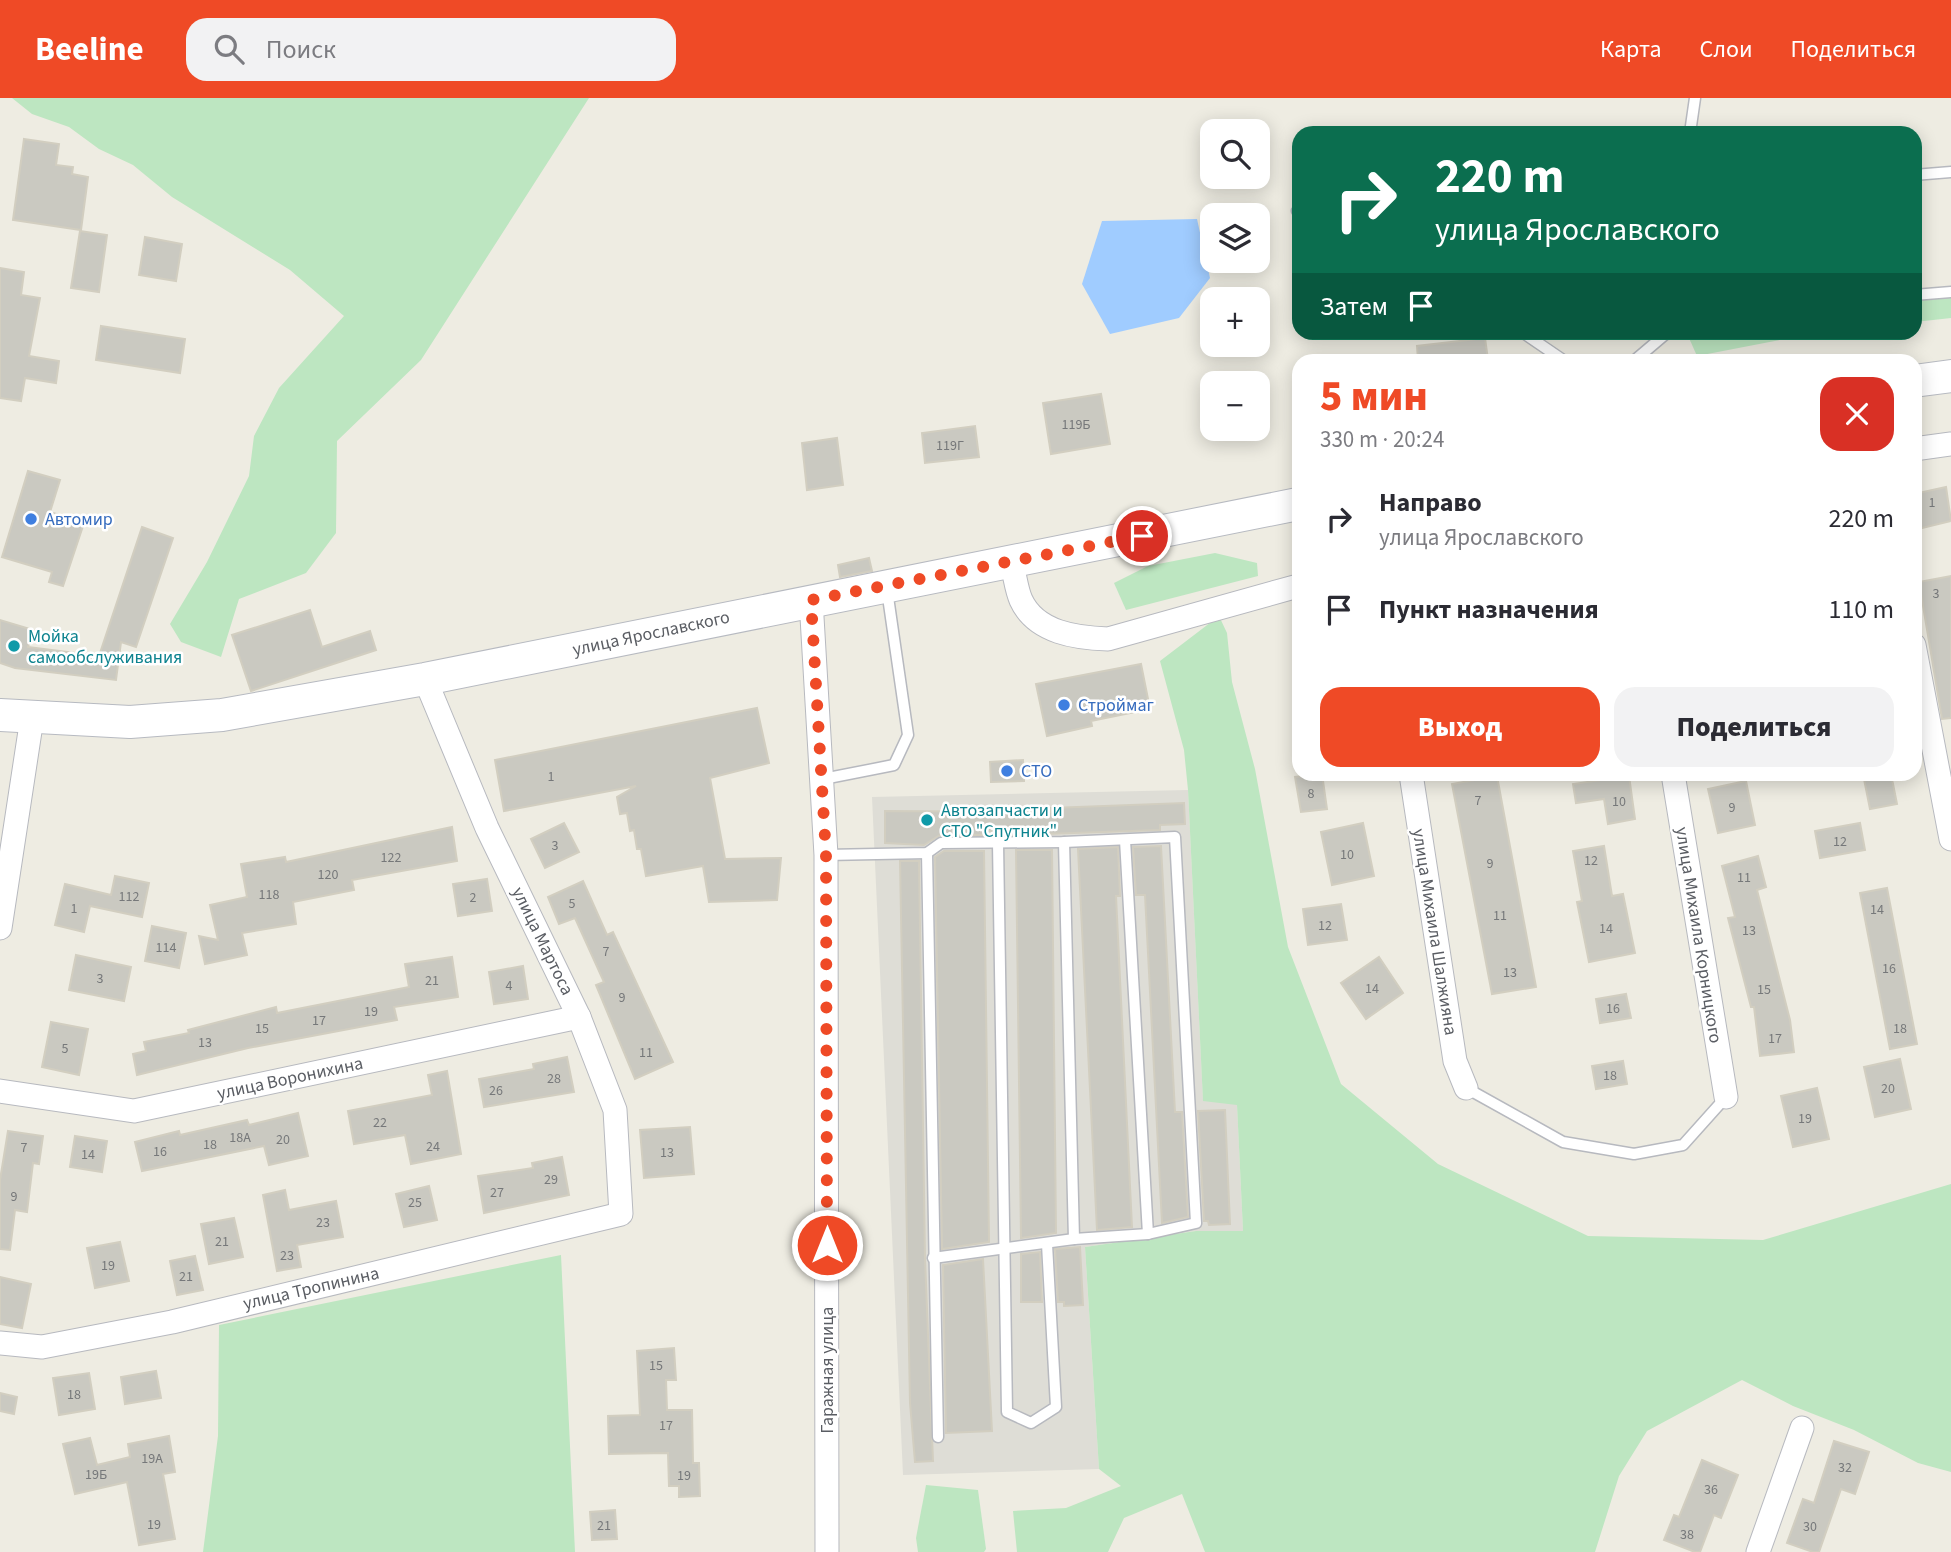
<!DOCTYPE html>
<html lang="ru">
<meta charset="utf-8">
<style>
body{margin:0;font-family:"Source Sans 3",sans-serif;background:#f2f2f3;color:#2b2b33;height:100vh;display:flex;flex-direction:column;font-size:26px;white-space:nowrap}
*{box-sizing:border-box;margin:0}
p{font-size:23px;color:#7c7c81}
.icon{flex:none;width:38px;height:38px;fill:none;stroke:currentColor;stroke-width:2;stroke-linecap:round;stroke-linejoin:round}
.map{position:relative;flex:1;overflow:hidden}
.side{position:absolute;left:1292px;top:256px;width:630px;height:427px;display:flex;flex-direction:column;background:#fff;border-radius:21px;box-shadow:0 4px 18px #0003}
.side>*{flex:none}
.hud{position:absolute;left:1292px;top:28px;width:630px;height:214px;border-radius:21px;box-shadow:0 4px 18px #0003;background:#0b6e4f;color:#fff;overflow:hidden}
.buttons{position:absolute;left:1200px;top:21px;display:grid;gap:14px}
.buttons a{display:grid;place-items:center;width:70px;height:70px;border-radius:14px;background:#fff;box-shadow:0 4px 18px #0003;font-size:35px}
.pin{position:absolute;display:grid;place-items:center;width:60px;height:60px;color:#fff;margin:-30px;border:4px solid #fff;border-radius:50%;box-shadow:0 2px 7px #0007}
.me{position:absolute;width:77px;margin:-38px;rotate:0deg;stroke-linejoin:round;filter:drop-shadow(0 0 5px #0008)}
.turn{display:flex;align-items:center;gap:24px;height:147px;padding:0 28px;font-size:32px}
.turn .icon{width:91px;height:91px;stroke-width:2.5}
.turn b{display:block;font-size:49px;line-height:60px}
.then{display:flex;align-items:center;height:66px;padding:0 28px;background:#0003;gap:14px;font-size:26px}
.round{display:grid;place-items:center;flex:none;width:74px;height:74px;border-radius:21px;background:#f2f2f3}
.head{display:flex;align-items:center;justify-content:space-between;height:119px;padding:0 28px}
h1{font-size:42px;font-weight:800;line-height:52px;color:#ef4a26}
.button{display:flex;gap:14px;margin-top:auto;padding:14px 28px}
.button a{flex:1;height:80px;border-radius:21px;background:#ef4a26;color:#fff;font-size:28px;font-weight:800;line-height:80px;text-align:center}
.button a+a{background:#f2f2f3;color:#2b2b33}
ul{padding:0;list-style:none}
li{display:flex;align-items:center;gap:21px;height:91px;padding:0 28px}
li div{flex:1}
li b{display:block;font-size:26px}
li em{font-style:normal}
header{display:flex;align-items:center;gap:42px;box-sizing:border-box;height:98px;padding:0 35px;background:#ef4a26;color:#fff}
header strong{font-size:33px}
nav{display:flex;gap:38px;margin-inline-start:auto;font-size:24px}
.search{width:490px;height:63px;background:#f2f2f3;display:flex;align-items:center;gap:18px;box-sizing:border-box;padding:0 24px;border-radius:21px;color:#7c7c81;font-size:26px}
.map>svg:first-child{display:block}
.industrial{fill:#deddd6}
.green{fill:#bde6c1}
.water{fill:#a0ccff}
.building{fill:#cac9c1;stroke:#d2cec0;stroke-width:2}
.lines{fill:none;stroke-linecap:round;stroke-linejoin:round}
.lane-casing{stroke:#b7b9bf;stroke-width:13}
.street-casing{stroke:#b7b9bf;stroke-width:25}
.secondary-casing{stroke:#b7bac1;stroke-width:34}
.lane{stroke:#fff;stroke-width:10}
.street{stroke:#fff;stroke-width:23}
.secondary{stroke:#fff;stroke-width:32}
.route{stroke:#ef4a26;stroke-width:12;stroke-dasharray:0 21.6}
.shop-dot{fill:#3f7fe0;stroke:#fff;stroke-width:2.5}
.culture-dot{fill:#0f9aa8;stroke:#fff;stroke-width:2.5}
.labels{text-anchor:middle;stroke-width:5;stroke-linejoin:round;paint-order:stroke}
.number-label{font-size:14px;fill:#76787a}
.shop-label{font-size:18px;fill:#366cbe;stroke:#fff;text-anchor:start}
.street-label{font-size:18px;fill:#5a5d63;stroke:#fff}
.culture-label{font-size:18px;fill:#0d838f;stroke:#fff;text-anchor:start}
</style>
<header>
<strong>Beeline</strong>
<div class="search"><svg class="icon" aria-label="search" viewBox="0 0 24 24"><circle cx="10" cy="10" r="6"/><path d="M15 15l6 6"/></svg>Поиск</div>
<nav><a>Карта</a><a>Слои</a><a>Поделиться</a></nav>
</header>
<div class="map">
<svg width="1951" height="1454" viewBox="0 0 1951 1454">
<rect width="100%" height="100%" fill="#eeece2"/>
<!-- industrial -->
<polygon class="industrial" points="1188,692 1203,1002 1237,1006 1243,1133 1196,1133 1085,1149 1099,1371 903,1377 872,699"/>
<!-- green -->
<g class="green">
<polygon points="12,0 589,0 421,262 337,343 336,435 306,475 239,501 221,559 181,544 170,526 207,464 249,378 254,338 279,290 344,218 290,172 172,99 133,67 99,51 69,29 32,16"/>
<polygon points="1951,197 1951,220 1915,224 1914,198"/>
<polygon points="1694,234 1816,234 1816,235 1697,258 1689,240"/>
<polygon points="1215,455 1257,465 1258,478 1126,512 1114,485 1148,468"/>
<polygon points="1219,518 1227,535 1232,584 1255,671 1288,849 1341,986 1438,1066 1588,1138 1763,1142 1951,1086 1951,1374 1918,1365 1854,1332 1793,1308 1742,1282 1647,1333 1619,1378 1595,1454 1205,1454 1182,1396 1124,1420 1108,1454 1017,1454 1013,1413 1066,1410 1121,1388 1099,1371 1085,1149 1196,1133 1243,1133 1237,1007 1203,1003 1188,692 1184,652 1160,563"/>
<polygon points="561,1157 575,1454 203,1454 218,1338 219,1227"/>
<polygon points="926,1387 978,1392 986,1451 984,1454 918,1454 916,1440"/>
</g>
<!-- water -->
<polygon class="water" points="1197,121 1210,180 1179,220 1110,236 1082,186 1102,123"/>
<!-- building -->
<g class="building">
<polygon points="24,41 59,46 56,67 73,69 72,76 88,79 81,132 13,122"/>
<polygon points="80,133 107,137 99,194 71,190"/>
<polygon points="145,139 182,146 176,183 139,177"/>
<polygon points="0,170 24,174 21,197 40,200 29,258 59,263 56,285 25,280 21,303 0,300"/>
<polygon points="101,228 185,241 180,275 96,262"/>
<polygon points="1485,240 1488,262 1418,262 1417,248"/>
<polygon points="1101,296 1110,346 1051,356 1043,305"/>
<polygon points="975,328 979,359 925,365 922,335"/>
<polygon points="837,340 843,387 807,392 802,345"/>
<polygon points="28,373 60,382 50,414 84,425 63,488 49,484 52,474 2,459"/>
<polygon points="1946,389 1951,423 1918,431 1914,396"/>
<polygon points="142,429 173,440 136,549 121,544 116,582 15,570 0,565 0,522 33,532 28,549 99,558"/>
<polygon points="869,460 872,473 840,479 838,467"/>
<polygon points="1951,478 1951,620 1942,621 1919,484"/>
<polygon points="310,512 322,549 370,533 376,552 251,593 232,537"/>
<polygon points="1141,566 1150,611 1091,623 1092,628 1047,638 1036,586"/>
<polygon points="757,610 769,665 710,680 725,761 781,760 777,802 709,804 703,768 646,778 641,751 637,751 634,732 630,733 627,715 620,716 617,699 636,688 504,713 495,662"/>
<polygon points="1023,662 1024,683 991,684 990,664"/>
<polygon points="1322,676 1327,711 1301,714 1295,679"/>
<polygon points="1863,676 1891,676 1897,706 1870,711"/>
<polygon points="1497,678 1536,889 1492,896 1452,686"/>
<polygon points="1629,678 1635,721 1608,726 1604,701 1576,705 1573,686"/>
<polygon points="1746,683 1755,727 1718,735 1708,691"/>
<polygon points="1184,705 1185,726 1160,727 1160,732 1016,737 1016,733 984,733 984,737 940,737 924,747 885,745 885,713 1051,714 1051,710"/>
<polygon points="564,725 579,754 545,770 531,741"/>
<polygon points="1363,725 1374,778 1332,787 1321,734"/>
<polygon points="1860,725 1865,752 1820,760 1815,733"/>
<polygon points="452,729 457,763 352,782 354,792 293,804 296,826 242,835 247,857 205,866 199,838 218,842 210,807 247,799 241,766 285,759 286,764"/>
<polygon points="1161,748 1175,1014 1182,1014 1188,1119 1162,1125 1145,797 1136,797 1133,749"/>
<polygon points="1604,748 1612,798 1623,796 1635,855 1589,864 1577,804 1582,803 1573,753"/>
<polygon points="1118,749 1120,798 1116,798 1132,1129 1097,1132 1078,751"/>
<polygon points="1016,752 1052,752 1056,1135 1021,1140"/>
<polygon points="944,753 984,753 989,1144 942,1151 935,759"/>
<polygon points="1758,758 1766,789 1757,792 1790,922 1794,954 1760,958 1754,909 1751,909 1728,820 1735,819 1722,768"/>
<polygon points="900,763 919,763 925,1160 933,1363 915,1364 910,1305"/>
<polygon points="115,778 149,785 142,819 90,808 84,834 55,827 65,786 111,797"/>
<polygon points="487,781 492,813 458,818 453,786"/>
<polygon points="583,783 607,837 613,834 673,964 635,981 596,887 604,884 575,820 559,826 548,799"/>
<polygon points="1887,790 1917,946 1890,951 1860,795"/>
<polygon points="1341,806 1347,842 1308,847 1303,811"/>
<polygon points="152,828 186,835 179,870 145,863"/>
<polygon points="76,857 131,869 124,903 69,892"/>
<polygon points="452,859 458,899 394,909 397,922 248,950 137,977 133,956 146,953 144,944 189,935 188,932 276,909 277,915 409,889 405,866"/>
<polygon points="1379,859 1403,895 1366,921 1341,885"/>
<polygon points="523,868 528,901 494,906 489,874"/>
<polygon points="1626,896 1631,920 1600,925 1596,901"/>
<polygon points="51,924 88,931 79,977 42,969"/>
<polygon points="567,959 574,994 484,1009 479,981 534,971 533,966"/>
<polygon points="1900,961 1911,1011 1875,1019 1864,969"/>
<polygon points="1623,963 1627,986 1596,991 1592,968"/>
<polygon points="447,973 461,1056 411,1066 405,1037 354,1046 348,1013 432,997 428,977"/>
<polygon points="1817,990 1829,1041 1793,1049 1781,998"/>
<polygon points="1225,1012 1230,1126 1209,1127 1208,1123 1204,1123 1198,1013"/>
<polygon points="298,1015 308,1058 269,1067 264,1048 142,1073 135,1044 179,1033 180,1037 247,1022 249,1027"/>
<polygon points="690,1029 694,1076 644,1080 640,1032"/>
<polygon points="8,1033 43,1038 39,1066 33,1065 27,1114 15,1112 10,1152 0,1151 0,1082"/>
<polygon points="75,1038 107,1043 102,1074 70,1069"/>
<polygon points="562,1059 569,1097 484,1115 478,1078 533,1070 532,1065"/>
<polygon points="429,1088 437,1122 404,1129 396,1096"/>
<polygon points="285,1092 289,1112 336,1103 343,1139 297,1147 301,1169 277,1173 263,1097"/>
<polygon points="234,1120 243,1159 209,1166 201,1126"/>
<polygon points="120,1144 129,1183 95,1190 87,1150"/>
<polygon points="1080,1149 1083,1207 1064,1208 1064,1204 1058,1204 1055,1151"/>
<polygon points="1040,1154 1042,1204 1021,1204 1021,1156"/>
<polygon points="195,1158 203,1192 177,1197 170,1163"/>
<polygon points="983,1161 992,1333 946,1335 943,1167"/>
<polygon points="0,1179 31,1186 22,1230 0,1226"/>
<polygon points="674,1250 676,1282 666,1282 667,1312 692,1312 693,1365 699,1365 700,1398 679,1399 679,1388 669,1388 668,1355 609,1356 608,1318 640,1317 637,1253"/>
<polygon points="156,1273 161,1300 125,1306 121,1279"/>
<polygon points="89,1275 95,1311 59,1317 53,1280"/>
<polygon points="0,1295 17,1299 14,1316 0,1313"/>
<polygon points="169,1338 175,1374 163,1376 175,1441 139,1447 127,1384 75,1396 63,1346 90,1340 97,1367 130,1359 128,1346"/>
<polygon points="1834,1343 1869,1354 1855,1396 1841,1391 1819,1454 1813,1454 1787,1445 1803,1401 1814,1405"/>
<polygon points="1702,1362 1738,1377 1721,1420 1714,1417 1700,1454 1695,1454 1664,1442 1674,1417 1679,1419"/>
<polygon points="615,1412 617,1441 592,1442 590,1414"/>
</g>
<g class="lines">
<!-- lane casing -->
<g class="lane-casing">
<g id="lane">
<polyline points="1690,35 1695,0"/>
<polyline points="1914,77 1951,74"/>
<polyline points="1297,113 1298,113"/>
<polyline points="1914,197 1951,194"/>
<polyline points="1522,234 1563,262"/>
<polyline points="1635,262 1668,234"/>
<polyline points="823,681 894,667 908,637 887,492"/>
<polyline points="1125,742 1148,1136"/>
<polyline points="1064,744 1074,1141"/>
<polyline points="998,745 1007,1314 1031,1325 1056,1309 1047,1146"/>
<polyline points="927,755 938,1339"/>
<polyline points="826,757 927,755 941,745 1064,744 1175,739 1196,1125 1148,1136 1074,1141 933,1160"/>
<polyline points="1466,990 1563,1044 1634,1056 1683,1047 1726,999"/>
</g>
</g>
<!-- street casing -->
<g class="street-casing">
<g id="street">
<polyline points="1914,351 1951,346"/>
<path d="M1011,464C1015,476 1016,491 1021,502C1036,535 1077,540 1108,541L1298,488"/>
<polyline points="811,502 826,757 827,1454"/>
<polyline points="1914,547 1951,741"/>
<polyline points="1411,676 1455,963 1466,990"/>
<polyline points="1673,676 1726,999"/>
<polyline points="0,830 32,620"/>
<polyline points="0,993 134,1013 579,919"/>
<polyline points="0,1245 42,1249 172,1224 621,1116 615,1012 579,919 487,730 425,581"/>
<polyline points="1758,1454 1802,1330"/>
</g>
</g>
<!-- secondary casing -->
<g class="secondary-casing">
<g id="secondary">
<polyline points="1914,283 1951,278"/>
<polyline points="0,617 130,624 222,617 425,581 1298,406"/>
</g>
</g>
<!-- lane -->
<use href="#lane" class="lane"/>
<!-- street -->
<use href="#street" class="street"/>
<!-- secondary -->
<use href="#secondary" class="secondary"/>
</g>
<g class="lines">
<!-- route -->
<polyline class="route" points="827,1147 826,757 811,502 1142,438"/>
</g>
<!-- markers -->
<g class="shop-dot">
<circle cx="31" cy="421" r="7"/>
<circle cx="1064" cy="607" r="7"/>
<circle cx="1007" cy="673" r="7"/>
</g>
<g class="culture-dot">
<circle cx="14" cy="548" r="7"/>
<circle cx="927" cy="722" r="7"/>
</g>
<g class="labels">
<!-- number labels -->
<g class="number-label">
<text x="1076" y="331">119Б</text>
<text x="950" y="352">119Г</text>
<text x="1932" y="409">1</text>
<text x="1936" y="500">3</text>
<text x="551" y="683">1</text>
<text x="1311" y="700">8</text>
<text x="1478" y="707">7</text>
<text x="1619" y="708">10</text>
<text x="1732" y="714">9</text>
<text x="1840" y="748">12</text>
<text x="555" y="752">3</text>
<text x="1347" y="761">10</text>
<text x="391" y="764">122</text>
<text x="1591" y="767">12</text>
<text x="1490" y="770">9</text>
<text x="328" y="781">120</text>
<text x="1744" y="784">11</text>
<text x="269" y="801">118</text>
<text x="129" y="803">112</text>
<text x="473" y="804">2</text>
<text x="572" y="810">5</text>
<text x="74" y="815">1</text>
<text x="1877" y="816">14</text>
<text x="1500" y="822">11</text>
<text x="1325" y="832">12</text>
<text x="1606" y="835">14</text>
<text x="1749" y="837">13</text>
<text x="166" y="854">114</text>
<text x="606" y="858">7</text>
<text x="1889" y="875">16</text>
<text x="1510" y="879">13</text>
<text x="100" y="885">3</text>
<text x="432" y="887">21</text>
<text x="509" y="892">4</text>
<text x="1372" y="895">14</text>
<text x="1764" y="896">15</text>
<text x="622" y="904">9</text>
<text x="1613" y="915">16</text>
<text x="371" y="918">19</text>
<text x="319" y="927">17</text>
<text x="262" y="935">15</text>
<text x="1900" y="935">18</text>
<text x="1775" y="945">17</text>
<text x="205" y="949">13</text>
<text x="65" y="955">5</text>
<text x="646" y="959">11</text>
<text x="1610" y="982">18</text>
<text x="554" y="985">28</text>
<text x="1888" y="995">20</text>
<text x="496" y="997">26</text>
<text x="1805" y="1025">19</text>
<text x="380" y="1029">22</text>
<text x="240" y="1044">18А</text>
<text x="283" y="1046">20</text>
<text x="210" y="1051">18</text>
<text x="433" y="1053">24</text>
<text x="24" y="1054">7</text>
<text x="160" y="1058">16</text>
<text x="667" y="1059">13</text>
<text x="88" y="1061">14</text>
<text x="551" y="1086">29</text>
<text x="497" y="1099">27</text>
<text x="14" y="1103">9</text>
<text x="415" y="1109">25</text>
<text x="323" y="1129">23</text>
<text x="222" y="1148">21</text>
<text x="287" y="1162">23</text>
<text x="108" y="1172">19</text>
<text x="186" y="1183">21</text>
<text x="656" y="1272">15</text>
<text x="74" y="1301">18</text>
<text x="666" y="1332">17</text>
<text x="152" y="1365">19А</text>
<text x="1845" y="1374">32</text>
<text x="96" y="1381">19Б</text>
<text x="684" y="1382">19</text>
<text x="1711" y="1396">36</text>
<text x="154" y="1431">19</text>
<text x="604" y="1432">21</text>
<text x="1810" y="1433">30</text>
<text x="1687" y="1441">38</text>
</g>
<!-- shop labels -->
<g class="shop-label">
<text x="45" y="427">Автомир</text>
<text x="1078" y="613">Строймаг</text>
<text x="1021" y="679">СТО</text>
</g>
<!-- street labels -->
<g class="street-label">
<text transform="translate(651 535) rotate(-12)" y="6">улица Ярославского</text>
<text transform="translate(1435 834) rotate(81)" y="6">улица Михаила Шалжияна</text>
<text transform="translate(1699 837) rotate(81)" y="6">улица Михаила Корницкого</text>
<text transform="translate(543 843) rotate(64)" y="6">улица Мартоса</text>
<text transform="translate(290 980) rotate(-12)" y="6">улица Воронихина</text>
<text transform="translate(311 1190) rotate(-13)" y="6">улица Тропинина</text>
<text transform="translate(827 1272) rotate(-90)" y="6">Гаражная улица</text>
</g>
<!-- culture labels -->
<g class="culture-label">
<text x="28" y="544">Мойка<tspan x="28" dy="21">самообслуживания</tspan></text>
<text x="941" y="718">Автозапчасти и<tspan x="941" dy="21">СТО "Спутник"</tspan></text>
</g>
</g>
</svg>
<div class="buttons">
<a><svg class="icon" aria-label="search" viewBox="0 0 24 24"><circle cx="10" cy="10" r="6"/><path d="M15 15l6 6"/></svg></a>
<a><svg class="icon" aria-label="layers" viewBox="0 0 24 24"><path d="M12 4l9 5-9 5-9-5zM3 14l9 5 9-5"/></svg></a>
<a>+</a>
<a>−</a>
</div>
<div class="pin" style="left:1142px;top:438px;background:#d93025"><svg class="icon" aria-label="arrive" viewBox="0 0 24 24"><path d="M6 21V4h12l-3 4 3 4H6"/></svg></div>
<svg class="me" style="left:827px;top:1147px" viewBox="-20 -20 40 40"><circle r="17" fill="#ef4a26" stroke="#fff" stroke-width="3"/><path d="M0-11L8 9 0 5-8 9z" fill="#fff"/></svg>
<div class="hud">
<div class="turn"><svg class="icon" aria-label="right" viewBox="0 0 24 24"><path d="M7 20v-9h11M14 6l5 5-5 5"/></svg><div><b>220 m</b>улица Ярославского</div></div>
<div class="then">Затем<svg class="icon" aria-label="arrive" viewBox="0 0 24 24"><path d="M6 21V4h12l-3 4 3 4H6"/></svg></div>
</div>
<section class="side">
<div class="head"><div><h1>5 мин</h1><p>330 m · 20:24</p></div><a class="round" style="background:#d93025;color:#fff"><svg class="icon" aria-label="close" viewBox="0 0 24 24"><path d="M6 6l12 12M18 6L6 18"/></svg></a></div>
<ul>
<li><svg class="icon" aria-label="right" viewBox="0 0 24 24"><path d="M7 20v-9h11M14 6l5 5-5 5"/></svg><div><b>Направо</b><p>улица Ярославского</p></div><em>220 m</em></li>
<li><svg class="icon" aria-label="arrive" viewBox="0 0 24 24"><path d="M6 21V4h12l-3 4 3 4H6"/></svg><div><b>Пункт назначения</b></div><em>110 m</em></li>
</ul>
<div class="button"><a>Выход</a><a>Поделиться</a></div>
</section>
</div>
